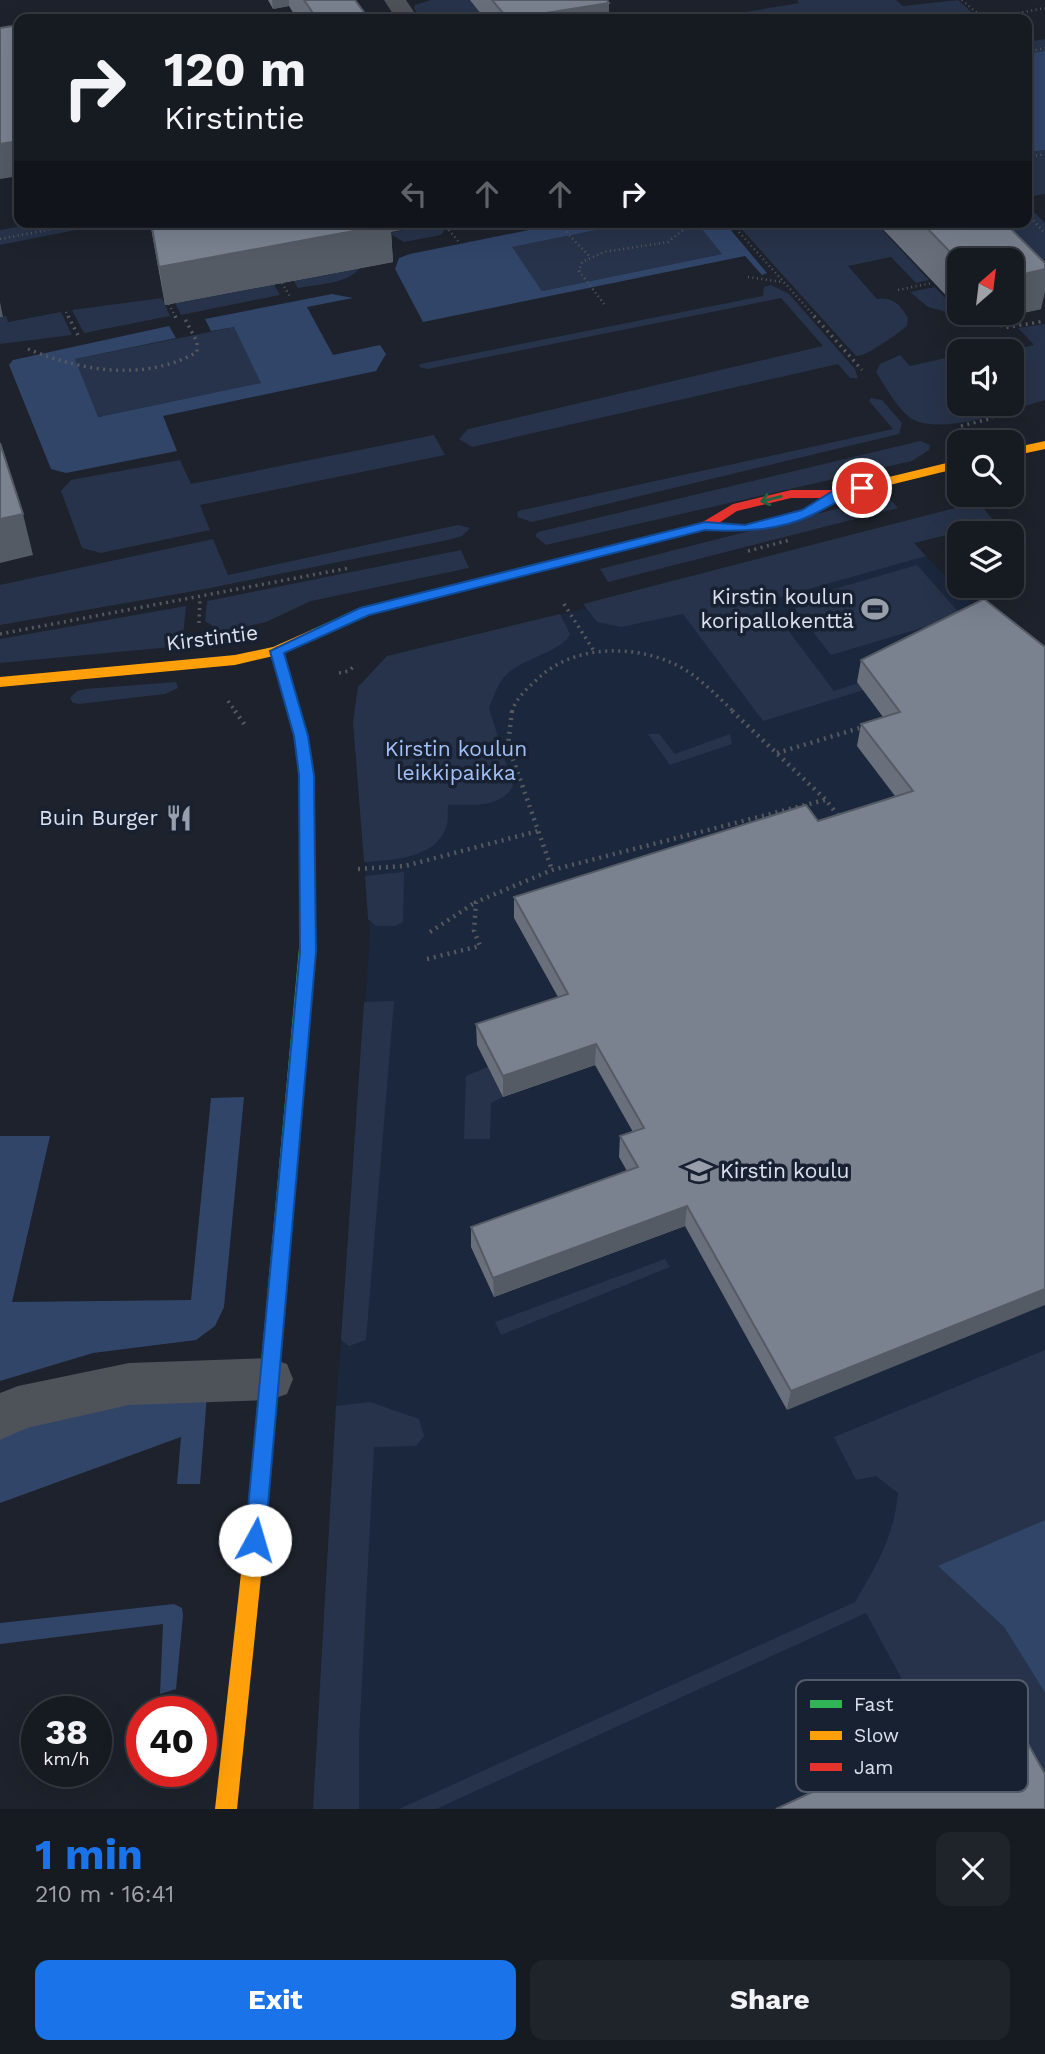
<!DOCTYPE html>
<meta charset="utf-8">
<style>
body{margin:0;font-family:"Work Sans",sans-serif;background:#1f232a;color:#f1f3f6;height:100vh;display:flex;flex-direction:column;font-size:26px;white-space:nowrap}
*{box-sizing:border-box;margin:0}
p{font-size:23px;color:#9ea1a5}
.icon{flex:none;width:38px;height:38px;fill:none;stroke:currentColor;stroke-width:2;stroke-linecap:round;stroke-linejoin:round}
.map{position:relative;height:1809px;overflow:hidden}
.details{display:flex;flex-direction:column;background:#161a21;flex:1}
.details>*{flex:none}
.hud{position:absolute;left:14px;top:14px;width:1018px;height:214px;border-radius:14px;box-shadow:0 7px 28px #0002,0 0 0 2px #35383f;background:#161a21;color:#f1f3f6;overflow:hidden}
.needle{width:46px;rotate:28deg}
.buttons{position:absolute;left:947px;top:248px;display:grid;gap:14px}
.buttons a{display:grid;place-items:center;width:77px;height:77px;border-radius:14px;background:#161a21;box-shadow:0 7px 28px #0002,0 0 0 2px #35383f;font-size:35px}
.speed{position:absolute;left:21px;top:1696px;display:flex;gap:14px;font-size:35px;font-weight:700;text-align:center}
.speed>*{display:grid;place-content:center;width:91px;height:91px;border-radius:50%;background:#161a21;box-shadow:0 7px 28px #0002,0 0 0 2px #35383f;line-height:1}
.speed small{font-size:18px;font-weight:400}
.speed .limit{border:10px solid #d22;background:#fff;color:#111}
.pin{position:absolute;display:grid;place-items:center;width:60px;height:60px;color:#fff;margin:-30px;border:4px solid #fff;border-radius:50%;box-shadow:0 2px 7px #0007}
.me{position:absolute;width:77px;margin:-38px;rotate:6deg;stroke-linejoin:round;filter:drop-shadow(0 0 5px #0008)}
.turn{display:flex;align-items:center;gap:24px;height:147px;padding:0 35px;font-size:32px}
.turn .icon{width:91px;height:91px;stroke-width:2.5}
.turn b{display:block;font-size:49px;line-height:60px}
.lanes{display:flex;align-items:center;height:66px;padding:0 35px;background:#0003;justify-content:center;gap:35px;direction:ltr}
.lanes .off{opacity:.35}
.round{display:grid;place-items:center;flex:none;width:74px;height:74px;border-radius:14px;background:#1f232a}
.headline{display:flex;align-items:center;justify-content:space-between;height:119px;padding:0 35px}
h1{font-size:42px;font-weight:700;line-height:52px;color:#1a73e8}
.primary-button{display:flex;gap:14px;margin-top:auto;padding:14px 35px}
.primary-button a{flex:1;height:80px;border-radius:14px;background:#1a73e8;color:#fff;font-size:28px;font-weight:700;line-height:80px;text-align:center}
.primary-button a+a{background:#1f232a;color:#f1f3f6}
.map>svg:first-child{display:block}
.built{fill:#1b273c}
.green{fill:#27334a}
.forest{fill:#314569}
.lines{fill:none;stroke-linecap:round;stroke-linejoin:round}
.path-far2{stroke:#545960;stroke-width:2.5;stroke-dasharray:1 3.5;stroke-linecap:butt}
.path-far1{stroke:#545960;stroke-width:3.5;stroke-dasharray:2 4.5;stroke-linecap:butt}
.path{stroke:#545960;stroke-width:4.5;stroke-dasharray:2 5;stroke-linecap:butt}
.street{fill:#4e5259;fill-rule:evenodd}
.fast{fill:#30b455;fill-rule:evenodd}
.slow{fill:#ff9f0a;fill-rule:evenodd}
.jam{fill:#e5322d;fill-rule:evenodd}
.wall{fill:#69707c}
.shaded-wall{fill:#555b65}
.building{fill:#7a8290;stroke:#555b65;stroke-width:2}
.oneway{stroke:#226342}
.route{fill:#1a73e8;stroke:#114b97;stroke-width:2}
.labels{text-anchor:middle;stroke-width:7;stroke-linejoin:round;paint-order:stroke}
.poi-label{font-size:21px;fill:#dbe2ee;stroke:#172132;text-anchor:end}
.street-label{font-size:21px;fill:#dbe2ee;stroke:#172132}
.park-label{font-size:21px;fill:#a3c1f7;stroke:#172132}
.key{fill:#172132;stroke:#525b6a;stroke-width:2}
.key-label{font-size:19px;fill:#dbe2ee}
</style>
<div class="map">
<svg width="1045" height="1809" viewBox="0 0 1045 1809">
<rect width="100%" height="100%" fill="#1d222c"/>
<!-- built -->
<polygon class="built" points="914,543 1017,651 1045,652 1045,1520 939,1567 1004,1627 1045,1693 1045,1809 313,1809 336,1406 370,934 353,722 358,687 387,656 586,608 666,605"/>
<!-- green -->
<g class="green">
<polygon points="431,0 591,0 556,19 423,19 414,9 415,5"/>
<polygon points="797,0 896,0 903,6 958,0 978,18 710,18 799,3"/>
<polygon points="1045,39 1045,194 1027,197 1027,42"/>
<polygon points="1027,205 1045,223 1045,259 1029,263 980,222 1027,222"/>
<polygon points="43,222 116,222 0,245 0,230"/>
<polygon points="636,222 696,222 722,254 542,291 511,247"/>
<path d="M735,222H875L929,280L916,283L891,257L848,266L877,299C892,296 901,305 908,318L907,326C897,334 866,357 856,356Z"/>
<polygon points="438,224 444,231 441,235 404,242 389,233"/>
<path d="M361,266C351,284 317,284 298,288L289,274Z"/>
<polygon points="274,284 280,295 181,315 175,303"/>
<polygon points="771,285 789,294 855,369 858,378 850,378 838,364 472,447 459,439 468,429 823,346 781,298 428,369 419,367 420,364 763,296 764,287"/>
<polygon points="935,287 959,313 962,316 928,307 910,292"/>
<polygon points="162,298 170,316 84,333 72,310"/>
<polygon points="61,312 72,335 0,344 0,317 6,316 8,322"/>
<path d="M1045,324V400C1012,409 943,436 912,419C898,410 885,386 876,372L880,364L900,355L910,366L959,355V404H1012V352H1006L1034,345L1018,328Z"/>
<polygon points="234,327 262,383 97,417 75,359"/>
<polygon points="871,398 882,400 902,423 899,434 532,522 517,517 518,511 893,429 869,401"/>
<polygon points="434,435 445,455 200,505 210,530 101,553 82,548 61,491 71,480 180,460 191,484"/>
<polygon points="920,441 930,445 929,450 912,461 546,545 535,536 538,532"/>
<polygon points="887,496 898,508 608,582 600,569"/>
<polygon points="959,507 983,508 996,523 914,543 926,556 766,601 834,691 861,682 867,689 763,721 683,614 621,627 597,622 583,604"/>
<polygon points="458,525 470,528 462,536 448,540 200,590 0,625 0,585 213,539 228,575"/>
<polygon points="461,550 469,568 311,601 266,622 236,629 219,630 205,621 207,601"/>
<polygon points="917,565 962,616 831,655 790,602"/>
<polygon points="186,606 182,646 0,663 0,639"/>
<path d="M560,614L570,634C564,650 523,659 508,673C498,682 494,696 489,708L513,786C500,809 472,804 448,805C447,811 449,821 446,827C436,859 391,860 364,862L353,722L358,687L387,656Z"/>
<polygon points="176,682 178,688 165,694 79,704 73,703 70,698 77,691 85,689"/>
<polygon points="648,734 659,734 675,754 730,734 732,744 670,765"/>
<polygon points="404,872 403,922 395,926 376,926 368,919 365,876"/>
<polygon points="394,1001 366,1340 349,1346 341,1340 364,1002"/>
<polygon points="488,1067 503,1097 491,1103 490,1139 464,1139 466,1076"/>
<polygon points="665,1259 670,1267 501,1335 495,1322"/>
<path d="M1045,1350V1520L939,1567L1004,1627L1045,1693V1805L972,1681L916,1705L866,1613L436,1809H399L855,1602C877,1564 894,1537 898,1493L876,1476L856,1480L834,1437Z"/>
<polygon points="370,1402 419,1419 424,1436 416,1446 374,1447 359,1738 359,1809 313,1809 336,1406"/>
</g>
<!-- forest -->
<g class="forest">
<polygon points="1045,51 1045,150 1027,152 1027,54"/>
<polygon points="569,222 636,222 512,247 542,291 722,254 696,222 724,222 767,273 762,275 745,256 423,322 395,269 399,258 410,254"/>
<polygon points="332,294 353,298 307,307 333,355 380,345 386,354 376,371 163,416 177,451 66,473 51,469 9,365 13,360 169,326 176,338 75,359 98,417 261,383 234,327 211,331 205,319"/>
<polygon points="244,1097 224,1307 215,1326 196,1340 93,1353 0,1381 0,1136 50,1136 12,1302 191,1300 211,1098"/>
<polygon points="207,1395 200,1484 177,1484 181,1437 0,1503 0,1436 28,1418"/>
<polygon points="1045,1520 1045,1693 1004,1627 938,1566"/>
<polygon points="174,1604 182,1608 183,1615 176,1689 160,1694 163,1624 0,1644 0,1623"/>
</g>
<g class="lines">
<!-- path-far2 -->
<g class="path-far2">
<polyline points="962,0 984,19"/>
<polyline points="987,19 1045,8"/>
<polyline points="1027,52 1045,48"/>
<polyline points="1027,157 1045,154"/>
<polyline points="1027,214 1045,233"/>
<polyline points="557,222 591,258"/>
<polyline points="730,222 816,318"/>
<polyline points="443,223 458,241"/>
<polyline points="0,239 89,222"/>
<polyline points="748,277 782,282"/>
<polyline points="282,283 291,298"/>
<polyline points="898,290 932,283"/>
<polyline points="169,304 176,318"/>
<polyline points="604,304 579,271 582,262 604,252 668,242 693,222"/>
<polyline points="66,312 69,318"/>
<polyline points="993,313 989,314 994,318"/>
</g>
<!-- path-far1 -->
<g class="path-far1">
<polyline points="68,316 80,339"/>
<polyline points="175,316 177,320"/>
<polyline points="814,316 862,370"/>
<polyline points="992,316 1004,328 1045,321"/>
<path d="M28,349C81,371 145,382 197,352V342L185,319"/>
<polyline points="961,426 993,418"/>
<polyline points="976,499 993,495"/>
<polyline points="748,551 790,540"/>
<polyline points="564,604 594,651"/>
<polyline points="199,623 200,598"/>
<polyline points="0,634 349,568"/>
<polyline points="339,673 349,671 355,665"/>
<polyline points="228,701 236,712"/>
<path d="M512,712C515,698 531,685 542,675C576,646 630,645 670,662C695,672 715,694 734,712"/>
</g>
<!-- path -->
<g class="path">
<polyline points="235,711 247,728"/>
<polyline points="512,711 508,745 552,870"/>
<polyline points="732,711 826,800 841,819"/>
<polyline points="777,753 863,727"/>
<polyline points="358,869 405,866 538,831"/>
<polyline points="430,932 476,902"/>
<polyline points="427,959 480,946 474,931 476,902 552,870 825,800"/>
</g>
<!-- street -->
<g class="street">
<polygon points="384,0 406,0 414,12 411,17 395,17"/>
<polygon points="270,1358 287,1364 293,1379 287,1394 270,1400 129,1405 27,1428 0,1440 0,1393 18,1386 129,1363"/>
</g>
<!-- fast -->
<g class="fast">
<polygon points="571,555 576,556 576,562 368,614 316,638 309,633 311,630 359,608"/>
<polygon points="308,931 314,933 316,937 266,1528 263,1535 256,1538 249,1535 246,1528 300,937 302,933"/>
</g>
<!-- slow -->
<g class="slow">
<polygon points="1045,441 1045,449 1012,456 1012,448"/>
<polygon points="959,460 959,468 861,492 855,488 856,485"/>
<polygon points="316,628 321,630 323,633 321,636 282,654 235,665 0,687 0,677 235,655 273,647"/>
<polygon points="256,1518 263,1521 266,1528 237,1809 215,1809 246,1528 249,1521"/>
</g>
<!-- jam -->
<g class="jam">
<polygon points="861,484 866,485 866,491 838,498 791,498 737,511 710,529 571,563 564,559 566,556 701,523 733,504 791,490 838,490"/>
<polygon points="277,646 284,651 308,736 313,775 316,937 314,941 302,941 300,937 299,775 294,736 270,651"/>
</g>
</g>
<!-- wall -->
<g class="wall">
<polygon points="268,0 355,0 369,19 297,19 289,6 273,9"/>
<polygon points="470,0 607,0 609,19 485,19"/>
<polygon points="150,222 391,232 393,262 165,305"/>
<polygon points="876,222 1004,222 1041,309 973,324 963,313 1012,313 959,261 959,309"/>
<polygon points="984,599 787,1410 685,1226 494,1297 471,1247 471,1227 627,1171 619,1157 620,1136 633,1132 595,1065 503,1097 477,1045 476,1024 558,997 514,918 514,897 818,821 895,796 857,746 861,724 883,717 857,682 861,660"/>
</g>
<!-- shaded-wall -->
<g class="shaded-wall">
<polygon points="272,0 289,0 289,6 273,9"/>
<polygon points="609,3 609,19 510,19"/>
<polygon points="19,141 19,176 0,179 0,144"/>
<polygon points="379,222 445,222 391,232 393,262 165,305 159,267"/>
<polygon points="1045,269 1045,292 1041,309 973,324 975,313 1012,313 1012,277"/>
<polygon points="0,302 3,317 0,317"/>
<polygon points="23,514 33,555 0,563 0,519"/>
<polygon points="596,1044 595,1065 503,1097 503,1076"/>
<polygon points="687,1206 685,1226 494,1297 493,1278"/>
<polygon points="1045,1289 1045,1305 787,1410 791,1391"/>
</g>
<!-- building -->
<g class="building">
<polygon points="304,0 355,0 369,19 317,19"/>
<polygon points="492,0 607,0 609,3 508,19"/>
<polygon points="453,14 457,19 418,19"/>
<polygon points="19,25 19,141 0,144 0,28"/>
<polygon points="151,222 390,222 391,224 159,267"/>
<polygon points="921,222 1004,222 1045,263 1045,269 1012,277 1012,261 959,261"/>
<polygon points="0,443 23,514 0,519"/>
<polygon points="984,599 1045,647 1045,1289 791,1391 687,1206 493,1278 471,1227 638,1167 620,1136 644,1128 596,1044 503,1076 476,1024 568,994 514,897 806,805 818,821 913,791 861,724 900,712 861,660"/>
<polygon points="1005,1703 1045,1774 1045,1809 776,1809"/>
</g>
<!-- one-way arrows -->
<defs><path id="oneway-shaft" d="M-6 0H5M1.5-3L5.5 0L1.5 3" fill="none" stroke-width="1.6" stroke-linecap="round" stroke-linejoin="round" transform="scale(1.75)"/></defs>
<use class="oneway" href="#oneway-shaft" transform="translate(771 499) rotate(166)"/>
<!-- route -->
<path class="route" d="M862,484L867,485V491C844,496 833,505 812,515C779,531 740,532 705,530L369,615L284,653L308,736L314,775L316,952L265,1540L262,1547L255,1550L248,1547L245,1540L300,952L299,775L294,736L270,651L360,608L705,522L745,525L802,510L833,491Z"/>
<!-- icons -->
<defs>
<g id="stadium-bare" transform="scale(2.1)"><path d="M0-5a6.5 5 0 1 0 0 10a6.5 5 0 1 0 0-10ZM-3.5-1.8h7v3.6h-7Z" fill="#989faa" stroke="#172132" stroke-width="2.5" paint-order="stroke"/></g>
<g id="restaurant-bare" transform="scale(2.1)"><path d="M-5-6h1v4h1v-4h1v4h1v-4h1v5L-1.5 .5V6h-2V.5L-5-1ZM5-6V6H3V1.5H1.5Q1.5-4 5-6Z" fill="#989faa" stroke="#172132" stroke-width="2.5" paint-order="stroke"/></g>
<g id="school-bare" transform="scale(2.1)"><path d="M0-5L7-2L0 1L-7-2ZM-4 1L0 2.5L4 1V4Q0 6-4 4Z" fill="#989faa" stroke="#172132" stroke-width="2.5" paint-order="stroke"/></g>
</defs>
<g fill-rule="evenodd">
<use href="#stadium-bare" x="875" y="609"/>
<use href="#restaurant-bare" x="179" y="818"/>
<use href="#school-bare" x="699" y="1171"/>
</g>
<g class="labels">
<!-- poi labels -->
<g class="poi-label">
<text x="854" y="604">Kirstin koulun<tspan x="854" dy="24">koripallokenttä</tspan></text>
<text x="158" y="825">Buin Burger</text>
<text x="720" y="1178" text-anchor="start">Kirstin koulu</text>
</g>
<!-- street labels -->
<g class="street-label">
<text transform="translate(212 638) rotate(-7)" y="7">Kirstintie</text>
</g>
<!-- park labels -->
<g class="park-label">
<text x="456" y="756">Kirstin koulun<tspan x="456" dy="24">leikkipaikka</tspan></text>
</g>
</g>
<!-- legend -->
<rect x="796" y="1680" width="232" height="112" rx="10" class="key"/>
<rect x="810" y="1700" width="32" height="8" fill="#30b455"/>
<rect x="810" y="1731" width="32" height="9" fill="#ff9f0a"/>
<rect x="810" y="1763" width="32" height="8" fill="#e5322d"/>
<g class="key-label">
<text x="854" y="1711">Fast</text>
<text x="854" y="1742">Slow</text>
<text x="854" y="1774">Jam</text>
</g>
</svg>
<div class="buttons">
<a><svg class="needle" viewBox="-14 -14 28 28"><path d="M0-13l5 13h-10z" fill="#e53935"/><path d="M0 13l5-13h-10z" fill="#9ea1a5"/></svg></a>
<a><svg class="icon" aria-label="sound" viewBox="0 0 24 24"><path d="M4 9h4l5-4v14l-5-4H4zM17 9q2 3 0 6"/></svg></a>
<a><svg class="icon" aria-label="search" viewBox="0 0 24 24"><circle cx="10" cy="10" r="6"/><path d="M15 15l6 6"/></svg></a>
<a><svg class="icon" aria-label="layers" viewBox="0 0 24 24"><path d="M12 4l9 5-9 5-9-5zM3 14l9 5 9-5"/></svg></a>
</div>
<div class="speed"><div>38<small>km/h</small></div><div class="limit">40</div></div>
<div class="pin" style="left:862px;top:488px;background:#d93025"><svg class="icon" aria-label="arrive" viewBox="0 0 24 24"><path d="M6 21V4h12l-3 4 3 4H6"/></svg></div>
<svg class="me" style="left:255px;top:1540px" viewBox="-20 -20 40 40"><circle r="19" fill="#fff"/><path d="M0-13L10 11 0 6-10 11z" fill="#1a73e8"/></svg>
<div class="hud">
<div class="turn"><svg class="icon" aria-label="right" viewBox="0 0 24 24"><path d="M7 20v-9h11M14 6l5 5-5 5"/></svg><div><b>120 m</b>Kirstintie</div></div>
<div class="lanes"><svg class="icon off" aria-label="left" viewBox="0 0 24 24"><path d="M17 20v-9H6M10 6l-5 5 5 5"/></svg><svg class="icon off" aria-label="ahead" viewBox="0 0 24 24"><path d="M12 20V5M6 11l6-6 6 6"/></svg><svg class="icon off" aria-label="ahead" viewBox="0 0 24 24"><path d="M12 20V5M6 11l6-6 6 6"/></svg><svg class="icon" aria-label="right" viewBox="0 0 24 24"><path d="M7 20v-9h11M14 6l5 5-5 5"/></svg></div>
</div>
</div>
<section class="details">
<div class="headline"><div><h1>1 min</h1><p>210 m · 16:41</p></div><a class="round"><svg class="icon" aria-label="close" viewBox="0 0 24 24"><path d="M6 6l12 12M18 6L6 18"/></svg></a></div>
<div class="primary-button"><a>Exit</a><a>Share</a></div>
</section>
